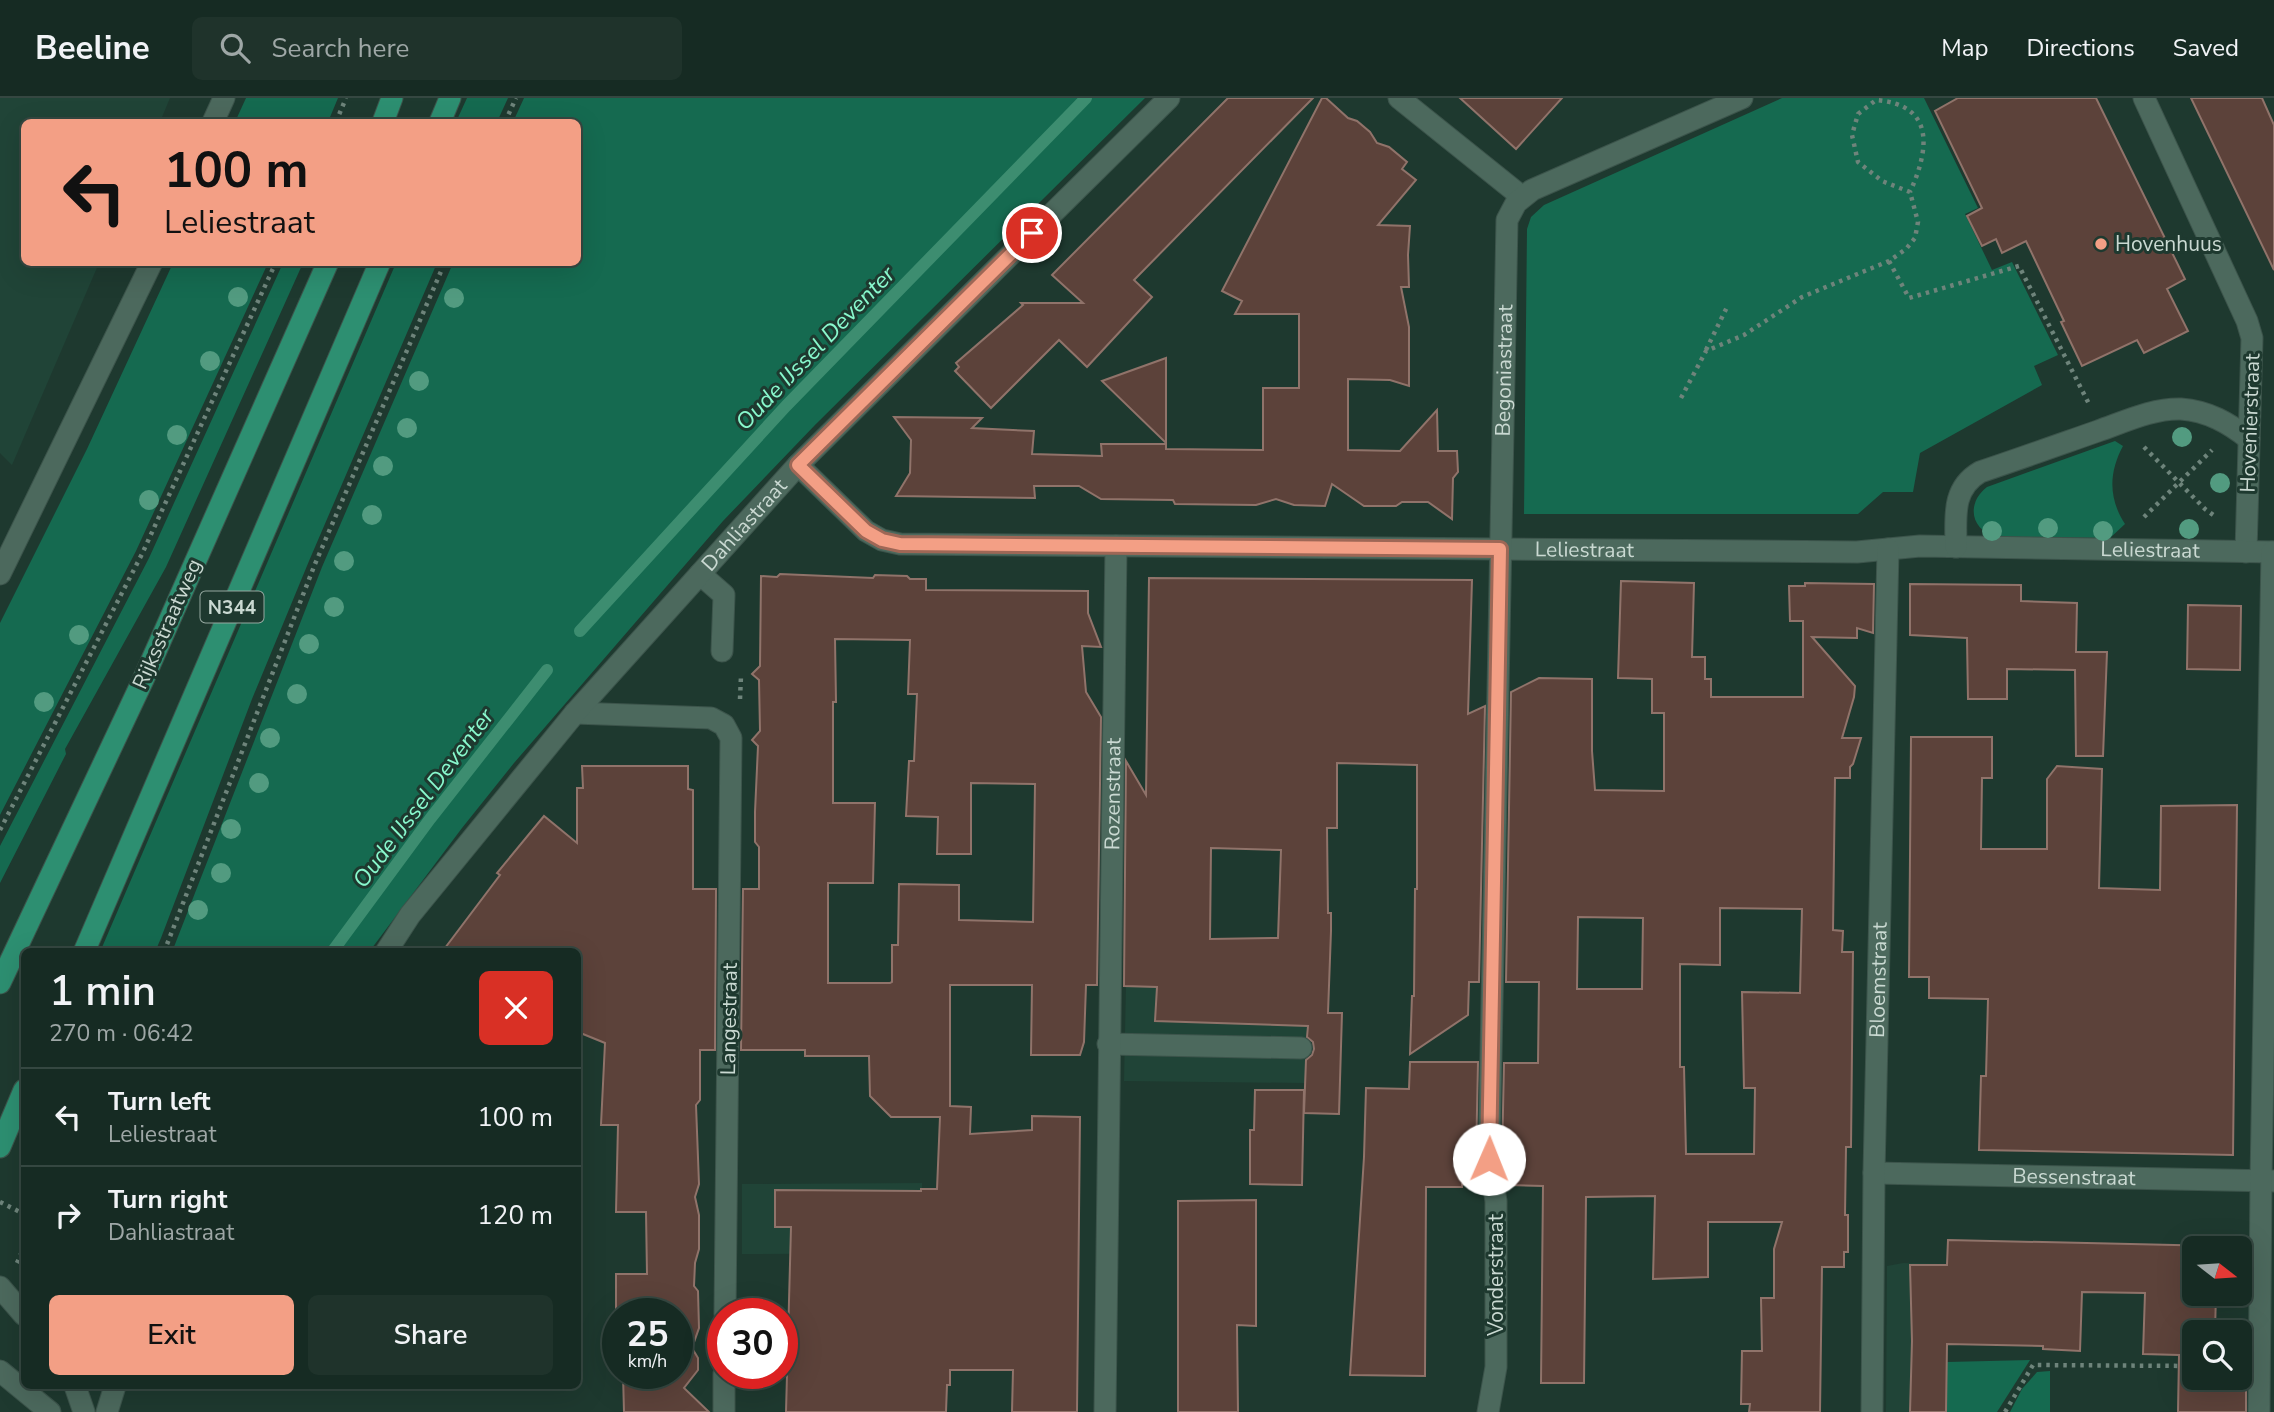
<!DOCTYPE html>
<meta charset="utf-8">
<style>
body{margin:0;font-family:"Nunito Sans",sans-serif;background:#1f332b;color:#f1f3f6;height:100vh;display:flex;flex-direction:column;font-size:26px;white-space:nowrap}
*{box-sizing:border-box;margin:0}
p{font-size:23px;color:#9ea7a6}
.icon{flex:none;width:38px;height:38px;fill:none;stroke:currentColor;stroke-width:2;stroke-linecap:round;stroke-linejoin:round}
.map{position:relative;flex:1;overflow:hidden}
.drawer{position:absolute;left:21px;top:850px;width:560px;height:441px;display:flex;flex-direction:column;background:#162b23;border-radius:10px;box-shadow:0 7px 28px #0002,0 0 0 2px #354741}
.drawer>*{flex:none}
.hud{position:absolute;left:21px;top:21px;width:560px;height:147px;border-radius:10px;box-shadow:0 7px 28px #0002,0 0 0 2px #354741;background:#f39f85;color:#111;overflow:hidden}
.needle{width:46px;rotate:107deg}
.controls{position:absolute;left:2182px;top:1138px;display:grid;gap:14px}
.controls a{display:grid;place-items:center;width:70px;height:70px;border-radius:10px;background:#162b23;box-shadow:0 7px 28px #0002,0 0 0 2px #354741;font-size:35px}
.speed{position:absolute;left:602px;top:1200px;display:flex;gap:14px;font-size:35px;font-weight:700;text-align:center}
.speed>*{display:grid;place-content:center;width:91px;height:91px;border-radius:50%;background:#162b23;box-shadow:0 7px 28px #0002,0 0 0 2px #354741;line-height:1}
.speed small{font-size:18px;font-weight:400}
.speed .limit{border:10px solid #d22;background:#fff;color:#111}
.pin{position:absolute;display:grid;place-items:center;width:60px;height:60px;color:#fff;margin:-30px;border:4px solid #fff;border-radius:50%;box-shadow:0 2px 7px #0007}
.me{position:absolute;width:77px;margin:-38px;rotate:1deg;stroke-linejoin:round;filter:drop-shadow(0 0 5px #0008)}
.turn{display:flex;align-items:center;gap:24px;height:147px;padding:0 28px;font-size:32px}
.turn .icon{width:91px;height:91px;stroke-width:2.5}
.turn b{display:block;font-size:49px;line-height:60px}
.round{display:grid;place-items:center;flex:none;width:74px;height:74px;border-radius:10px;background:#1f332b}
.summary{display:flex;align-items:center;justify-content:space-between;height:119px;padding:0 28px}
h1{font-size:42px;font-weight:600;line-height:52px}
.primary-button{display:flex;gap:14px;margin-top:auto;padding:14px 28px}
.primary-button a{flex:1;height:80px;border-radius:10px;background:#f39f85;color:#111;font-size:28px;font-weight:600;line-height:80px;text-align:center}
.primary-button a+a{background:#1f332b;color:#f1f3f6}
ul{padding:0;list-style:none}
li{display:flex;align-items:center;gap:21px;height:98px;padding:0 28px;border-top:2px solid #354741}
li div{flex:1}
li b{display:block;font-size:26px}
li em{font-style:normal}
header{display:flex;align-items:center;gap:42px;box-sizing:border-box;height:98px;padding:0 35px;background:#162b23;border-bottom:2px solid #354741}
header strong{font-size:33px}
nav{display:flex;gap:38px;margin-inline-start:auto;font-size:24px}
.search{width:490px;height:63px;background:#1f332b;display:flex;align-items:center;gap:18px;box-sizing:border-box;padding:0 24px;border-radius:10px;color:#9ea7a6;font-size:26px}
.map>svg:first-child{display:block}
.built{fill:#204437}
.green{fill:#156a50}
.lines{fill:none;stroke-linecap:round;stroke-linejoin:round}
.stream{stroke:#3d8d70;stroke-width:12}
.building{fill:#5c423a;stroke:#90736a;stroke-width:2;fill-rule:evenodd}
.minor-casing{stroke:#3c544b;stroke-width:23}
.major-casing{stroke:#3c544b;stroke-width:23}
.path{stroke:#6e847b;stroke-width:4.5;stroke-dasharray:3.5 5;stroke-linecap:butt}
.minor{stroke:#4c695d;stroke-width:21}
.major{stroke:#2d8f71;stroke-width:21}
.tree{fill:#529b80}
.route-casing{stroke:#9e6756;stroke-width:18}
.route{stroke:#f39f85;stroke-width:12}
.poi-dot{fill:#f39f85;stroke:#1e392f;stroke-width:2.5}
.labels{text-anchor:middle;stroke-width:6;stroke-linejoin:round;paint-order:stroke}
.shield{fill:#1e392f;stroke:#96a9a1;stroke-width:2}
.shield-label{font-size:19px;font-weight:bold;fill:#cad9d2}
.poi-label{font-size:21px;fill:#cad9d2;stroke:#1e392f;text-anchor:start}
.street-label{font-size:21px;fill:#cad9d2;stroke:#1e392f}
.water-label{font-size:23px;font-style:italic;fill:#88f8cd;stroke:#1e392f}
</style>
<header>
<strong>Beeline</strong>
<div class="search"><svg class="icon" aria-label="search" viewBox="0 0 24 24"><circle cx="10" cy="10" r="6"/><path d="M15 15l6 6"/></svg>Search here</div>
<nav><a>Map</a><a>Directions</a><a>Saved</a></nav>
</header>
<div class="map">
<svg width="2274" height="1314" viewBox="0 0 2274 1314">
<rect width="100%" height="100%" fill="#1e392f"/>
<!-- built -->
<g class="built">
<polygon points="0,0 170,0 160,24 24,24 24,164 99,165 12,367 0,355"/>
<polygon points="1126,888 1308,889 1305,985 1124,983"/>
<polygon points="922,1085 922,1155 742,1156 742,1086"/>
<polygon points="1903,1165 1948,1166 1947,1314 1886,1314 1887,1168"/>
</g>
<!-- green -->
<g class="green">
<polygon points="246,0 338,0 328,24 235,24"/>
<polygon points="467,0 508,0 497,24 456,24"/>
<polygon points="524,0 1145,0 815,327 723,423 514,665 462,730 369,854 172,854 322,469 453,165 578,164 578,24 513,24"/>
<polygon points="1782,0 1924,0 1978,110 1965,116 1992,172 2012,164 2058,257 2034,268 2042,287 1920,355 1913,394 1883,394 1858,416 1524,416 1527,131 1531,119 1544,107"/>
<polygon points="173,165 268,165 136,453 0,717 0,525 87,351"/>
<polygon points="283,165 303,165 166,469 65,651 66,656 0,785 0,748 149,460"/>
<polygon points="396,165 437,165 309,463 252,601 161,840 155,854 100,854"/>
<path d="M2115,343L2123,348C2109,374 2108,400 2125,426L2110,440L1998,439C1970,433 1966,405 1987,389Z"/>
<polygon points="2030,1262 1997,1314 1947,1314 1947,1264"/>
<polygon points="2050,1273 2050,1314 2010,1314 2022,1291 2037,1274"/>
</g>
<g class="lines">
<!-- stream -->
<g class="stream">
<polyline points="580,533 786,308 1086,0"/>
<polyline points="332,854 430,721 547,572"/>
</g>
</g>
<!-- building -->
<g class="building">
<polygon points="1228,0 1313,0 1134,182 1152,199 1087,269 1059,242 991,310 955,273 959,269 956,265 1023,207 1021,205 1083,205 1052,177"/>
<polygon points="1322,0 1326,0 1348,20 1357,23 1370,34 1377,45 1389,49 1407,64 1402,71 1416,82 1378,127 1410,128 1408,157 1409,189 1401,189 1409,229 1409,288 1390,282 1348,281 1348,352 1400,353 1437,312 1438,353 1457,353 1458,374 1453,380 1452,421 1428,404 1402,404 1396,408 1364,408 1332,386 1325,408 1294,407 1276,401 1256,407 1175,406 1173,402 1101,401 1079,388 1034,388 1035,400 896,398 910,375 911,342 894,319 982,320 972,330 1034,333 1032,356 1102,358 1101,346 1166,346 1166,351 1263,352 1263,290 1299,290 1299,216 1235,216 1242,203 1222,193"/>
<polygon points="1460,0 1562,0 1516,51"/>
<polygon points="1958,0 2096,0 2185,181 2167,191 2188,233 2144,255 2137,242 2082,268 2061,224 2064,223 2026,143 2002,155 1996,141 1982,148 1967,118 1982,110 1935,13"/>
<polygon points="2191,0 2262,0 2274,27 2274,172"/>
<polygon points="1166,260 1166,345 1102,283"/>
<path d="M780,476L873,480L875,477L907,478L910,481H926V492L1088,493V515L1101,549L1082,548L1086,594L1101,619L1097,887H1086L1084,944L1080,957H1031L1032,887H950V1008L971,1009L970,1036L1032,1032V1018L1080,1019L1077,1314H1012L1013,1272H950V1287H947L946,1314H786L791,1129H775V1092L921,1093V1091H937L940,1019H891L870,998L869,958H805V952H741L743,791H759V749L755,744V714L758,648L752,642L760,633L759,582L752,576L760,568L761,478L777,479ZM835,541L910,542L908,596H917L914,663H909L906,718L938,719L937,756H971V685L1035,686L1033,824L959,822V787L899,786L898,847H892V884L890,885H828V785H873L875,705H833V604H836Z"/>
<path d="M1149,480L1472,482L1468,616L1485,608L1479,884H1469L1468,917L1410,956L1412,898H1414L1415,791H1417V667L1337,665V730H1327L1328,815H1331V833L1328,915H1342L1339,1016L1304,1015L1306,962L1312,957L1314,951L1313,944L1307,939L1308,928L1155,923L1157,889L1124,888L1126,663L1146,697ZM1211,750L1281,752L1278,840L1210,841Z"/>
<path d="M1621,483L1694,485L1692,559H1705V581H1711V599H1803V523H1790L1789,488H1805V485L1874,486L1873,535L1857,530V540L1812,539L1855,588L1854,599L1842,640H1861L1853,666L1850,669V680H1835L1833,832L1843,833L1842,854H1853L1851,1049H1846L1845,1117H1848V1154H1844V1169H1822L1820,1314H1749L1750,1306H1741L1742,1253H1762L1761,1200H1774V1151L1782,1124H1708V1179L1653,1181L1655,1098L1586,1099L1584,1285H1541L1543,1088L1507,1087L1502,1060L1504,965H1538L1539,884H1506L1511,594L1539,580L1592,581V653L1595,692L1664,693V615H1652V581L1618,580ZM1720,810L1802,811L1800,895L1742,894L1744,990H1755L1754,1056H1686L1684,969H1680V866L1720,867ZM1578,819L1643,820L1642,891H1577Z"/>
<polygon points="1910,486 2021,487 2021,503 2077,505 2076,554 2107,554 2103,658 2076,658 2075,572 2007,571 2007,601 1968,601 1967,540 1910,537"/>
<polygon points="2188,507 2241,508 2240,572 2187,571"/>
<polygon points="1911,639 1992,639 1992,680 1982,680 1981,751 2047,751 2047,681 2057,668 2102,671 2099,790 2160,792 2161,708 2237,707 2233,1057 1979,1052 1981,978 1986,978 1988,901 1929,900 1929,879 1909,879"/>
<polygon points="582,668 688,668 688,691 693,692 693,791 716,791 715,952 700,952 700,1002 696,1007 699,1086 695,1099 699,1117 699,1151 695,1165 694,1188 698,1193 699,1230 692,1250 698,1260 698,1272 684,1290 709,1314 624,1314 623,1276 677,1276 677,1216 623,1216 625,1212 616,1212 616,1176 647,1176 646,1114 616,1114 618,1027 601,1027 605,945 578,934 578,854 442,854 500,777 497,775 544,718 577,745 577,690 583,690"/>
<polygon points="1410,964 1478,964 1476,1061 1480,1087 1462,1086 1462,1089 1426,1089 1425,1278 1350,1277 1364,1059 1366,990 1409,991"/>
<polygon points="1255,992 1304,992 1302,1087 1250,1086 1250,1032 1254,1032"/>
<polygon points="1256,1102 1256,1228 1237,1227 1238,1314 1178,1314 1178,1103"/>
<polygon points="1948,1142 2218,1148 2194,1150 2194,1195 2216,1195 2215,1234 2194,1234 2194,1279 2214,1279 2214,1284 2246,1284 2246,1314 2178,1314 2179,1257 2143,1256 2145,1195 2082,1194 2080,1253 2043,1251 2043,1248 1947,1246 1946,1314 1910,1314 1912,1243 1910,1167 1947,1167"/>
</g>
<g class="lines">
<!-- minor casing -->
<g class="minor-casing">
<g id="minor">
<polyline points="1399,0 1521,98"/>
<polyline points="2144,0 2247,223 2252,240 2246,454"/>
<polyline points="213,24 224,0"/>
<path id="s1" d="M798,367L866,433L882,442L900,446L1857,454L1920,448L2274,454"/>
<path d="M1956,449C1956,420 1951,391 1980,374C2019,361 2058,347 2098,333C2124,324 2153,310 2181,311C2208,313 2229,325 2249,341"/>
<polyline points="0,476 152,164"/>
<polyline points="700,476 724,497 722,553"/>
<polyline points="575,615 711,620 724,627 731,640 725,1216"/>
<path id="s2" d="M386,854L410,817L575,615L798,367L1169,0"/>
<polyline points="1108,946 1301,950"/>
<path id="s3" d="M1874,1075L2274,1083"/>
<polyline points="0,1189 24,1217"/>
<polyline points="0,1273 50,1314"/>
<polyline points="75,1288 84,1314"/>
<polyline points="107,1314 115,1288"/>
<polyline points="724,1314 724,1276"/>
<path id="s4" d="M1105,1314L1116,448"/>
<path id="s5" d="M1488,1314L1496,1269V1103L1489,1061L1507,122L1516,105L1532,92L1742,0"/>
<path id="s6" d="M1872,1314L1874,1075L1888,451"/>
<polyline points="2259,1314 2261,1082 2272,454"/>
</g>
</g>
<!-- major casing -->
<g class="major-casing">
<g id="major">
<polyline points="383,24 392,0"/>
<polyline points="440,24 450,0"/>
<polyline points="84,854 380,164"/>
<polyline points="0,885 143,582 328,164"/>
<polyline points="0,1049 24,992"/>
</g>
</g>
<!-- path -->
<g class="path">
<polyline points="336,24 346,0"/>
<polyline points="505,24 516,0"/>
<polyline points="1889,163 1909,200 2019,168 2089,306"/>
<polyline points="1706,252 1728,207"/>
<path d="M1681,300L1706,253L1744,237L1802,199L1889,163L1906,151L1915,140L1918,124L1910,94L1882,83L1858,64L1852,37L1858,16L1876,2C1936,7 1929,52 1910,94"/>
<polyline points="2144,349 2205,411 2216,419"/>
<polyline points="2144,419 2212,352"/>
<polyline points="740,601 741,578"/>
<polyline points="0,732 142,456 276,164"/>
<polyline points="164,854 315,466 445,164"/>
<polyline points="0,1104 24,1116"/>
<polyline points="17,1165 24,1149"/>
<polyline points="2005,1314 2033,1267 2194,1268"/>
</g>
<!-- minor -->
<use href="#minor" class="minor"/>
<!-- major -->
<use href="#major" class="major"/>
</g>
<!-- trees -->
<g class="tree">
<circle cx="238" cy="199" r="10"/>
<circle cx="454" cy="200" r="10"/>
<circle cx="210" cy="263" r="10"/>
<circle cx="419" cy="283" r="10"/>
<circle cx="407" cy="330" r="10"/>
<circle cx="177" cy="337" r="10"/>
<circle cx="2182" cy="339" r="10"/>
<circle cx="383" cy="368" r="10"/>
<circle cx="2220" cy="385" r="10"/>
<circle cx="149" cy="402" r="10"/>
<circle cx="372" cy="417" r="10"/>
<circle cx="2048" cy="430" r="10"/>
<circle cx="2189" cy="431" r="10"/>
<circle cx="1992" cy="433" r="10"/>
<circle cx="2103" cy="433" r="10"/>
<circle cx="344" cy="463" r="10"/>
<circle cx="334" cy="509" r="10"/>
<circle cx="79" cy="537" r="10"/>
<circle cx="309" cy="546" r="10"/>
<circle cx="297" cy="596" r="10"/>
<circle cx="44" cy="604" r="10"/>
<circle cx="270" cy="640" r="10"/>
<circle cx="259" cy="685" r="10"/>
<circle cx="231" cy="731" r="10"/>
<circle cx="221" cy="775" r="10"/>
<circle cx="198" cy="812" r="10"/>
</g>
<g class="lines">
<!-- route casing -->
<g class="route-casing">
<polyline id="route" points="1032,135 798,367 866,433 882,442 900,446 1500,451 1489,1061"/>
</g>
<!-- route -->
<use href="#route" class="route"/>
</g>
<!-- markers -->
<circle class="poi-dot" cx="2101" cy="146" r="7"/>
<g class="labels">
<!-- shield labels -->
<rect class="shield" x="200.5" y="493.5" width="63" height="31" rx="5"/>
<g class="shield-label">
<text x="232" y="516">N344</text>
</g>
<!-- poi labels -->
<g class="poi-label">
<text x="2115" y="153">Hovenhuus</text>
</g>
<!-- street labels -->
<g class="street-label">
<text dy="7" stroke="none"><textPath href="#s5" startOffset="1043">Begoniastraat</textPath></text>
<text transform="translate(2250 325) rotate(-88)" y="7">Hovenierstraat</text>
<text dy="7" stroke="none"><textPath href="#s2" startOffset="558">Dahliastraat</textPath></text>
<text dy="7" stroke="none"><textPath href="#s1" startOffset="816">Leliestraat</textPath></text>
<text dy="7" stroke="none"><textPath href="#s1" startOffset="1382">Leliestraat</textPath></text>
<text transform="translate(167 526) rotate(-66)" y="7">Rijksstraatweg</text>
<text dy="7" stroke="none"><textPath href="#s4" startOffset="618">Rozenstraat</textPath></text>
<text dy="7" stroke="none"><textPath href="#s6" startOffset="432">Bloemstraat</textPath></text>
<text transform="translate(729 921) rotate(-89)" y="7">Langestraat</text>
<text dy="7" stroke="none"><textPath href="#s3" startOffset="200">Bessenstraat</textPath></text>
<text transform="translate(1496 1177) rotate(-90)" y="7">Vonderstraat</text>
</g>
<!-- water labels -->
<g class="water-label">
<text transform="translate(815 250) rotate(-46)" y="8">Oude IJssel Deventer</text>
<text transform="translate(423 700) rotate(-53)" y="8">Oude IJssel Deventer</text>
</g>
</g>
</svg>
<div class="controls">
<a><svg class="needle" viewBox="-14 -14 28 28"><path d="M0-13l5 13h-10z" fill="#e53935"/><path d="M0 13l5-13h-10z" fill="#9ea7a6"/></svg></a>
<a><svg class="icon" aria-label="search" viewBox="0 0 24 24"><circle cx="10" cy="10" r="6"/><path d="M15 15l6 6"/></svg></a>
</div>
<div class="speed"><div>25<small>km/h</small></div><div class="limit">30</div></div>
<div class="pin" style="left:1032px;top:135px;background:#d93025"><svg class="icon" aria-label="arrive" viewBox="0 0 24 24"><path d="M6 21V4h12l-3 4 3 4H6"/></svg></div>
<svg class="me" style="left:1489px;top:1061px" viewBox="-20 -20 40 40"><circle r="19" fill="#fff"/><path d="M0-13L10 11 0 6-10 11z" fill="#f39f85"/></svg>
<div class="hud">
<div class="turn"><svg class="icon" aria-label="left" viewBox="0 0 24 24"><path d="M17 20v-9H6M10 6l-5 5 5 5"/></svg><div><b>100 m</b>Leliestraat</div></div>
</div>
<section class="drawer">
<div class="summary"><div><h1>1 min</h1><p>270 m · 06:42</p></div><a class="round" style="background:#d93025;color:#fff"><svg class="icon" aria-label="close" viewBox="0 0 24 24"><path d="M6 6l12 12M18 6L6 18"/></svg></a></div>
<ul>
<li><svg class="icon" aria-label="left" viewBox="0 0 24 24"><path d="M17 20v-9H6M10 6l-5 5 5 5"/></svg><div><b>Turn left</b><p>Leliestraat</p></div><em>100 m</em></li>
<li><svg class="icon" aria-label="right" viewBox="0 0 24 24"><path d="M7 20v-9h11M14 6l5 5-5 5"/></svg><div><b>Turn right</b><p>Dahliastraat</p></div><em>120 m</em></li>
</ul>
<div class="primary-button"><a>Exit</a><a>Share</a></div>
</section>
</div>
